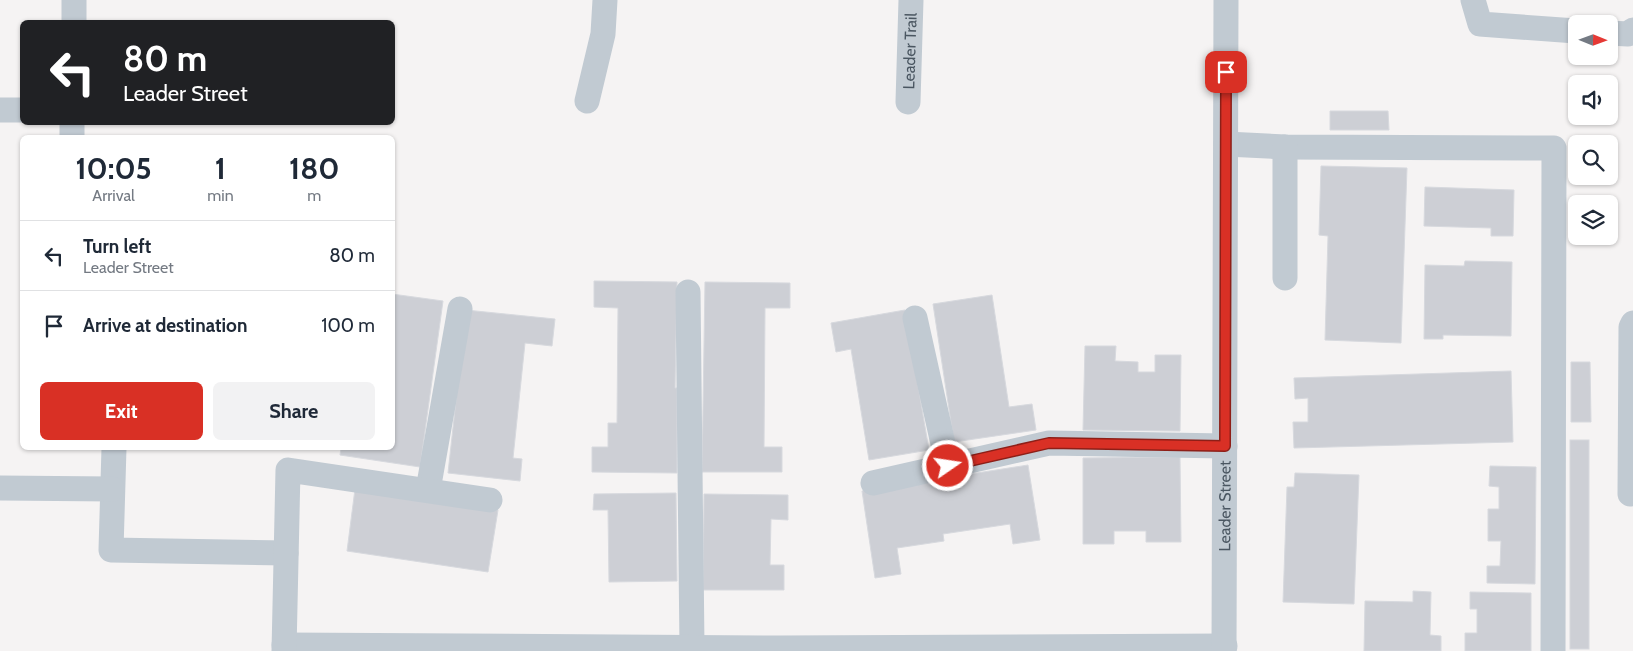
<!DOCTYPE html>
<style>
body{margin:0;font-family:Cabin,sans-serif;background:#f2f2f3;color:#1f2937;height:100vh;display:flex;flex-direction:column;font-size:19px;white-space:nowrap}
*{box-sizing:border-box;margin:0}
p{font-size:16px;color:#747a83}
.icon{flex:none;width:28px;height:28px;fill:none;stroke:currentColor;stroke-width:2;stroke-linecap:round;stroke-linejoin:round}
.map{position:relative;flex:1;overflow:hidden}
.sheet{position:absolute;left:20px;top:135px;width:375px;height:315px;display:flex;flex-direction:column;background:#fff;border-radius:8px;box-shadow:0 1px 4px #0004}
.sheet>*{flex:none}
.guide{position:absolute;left:20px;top:20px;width:375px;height:105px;border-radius:8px;box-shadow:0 1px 4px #0004;background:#202124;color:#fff;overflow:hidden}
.needle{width:32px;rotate:91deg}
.tools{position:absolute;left:1568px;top:15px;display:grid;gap:10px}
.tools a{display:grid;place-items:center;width:50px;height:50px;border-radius:8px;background:#fff;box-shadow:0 1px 4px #0004;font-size:25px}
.pin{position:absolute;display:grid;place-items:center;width:42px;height:42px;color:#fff;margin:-21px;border-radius:10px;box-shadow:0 2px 8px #0006}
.me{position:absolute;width:55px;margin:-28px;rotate:77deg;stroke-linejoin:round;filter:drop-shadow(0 0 4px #0008)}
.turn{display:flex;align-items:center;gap:18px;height:105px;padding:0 20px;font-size:22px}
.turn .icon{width:65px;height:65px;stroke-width:2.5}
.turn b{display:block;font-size:35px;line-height:42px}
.eta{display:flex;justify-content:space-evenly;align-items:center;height:85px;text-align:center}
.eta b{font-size:30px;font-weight:700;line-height:35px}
.button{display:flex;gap:10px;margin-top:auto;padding:10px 20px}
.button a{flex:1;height:58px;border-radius:8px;background:#d93025;color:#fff;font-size:20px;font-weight:700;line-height:58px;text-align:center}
.button a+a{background:#f2f2f3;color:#1f2937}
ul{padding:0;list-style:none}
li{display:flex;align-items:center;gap:15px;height:70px;padding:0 20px;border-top:1px solid #e0e1e3}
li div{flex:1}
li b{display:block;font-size:19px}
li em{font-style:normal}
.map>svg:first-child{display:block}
.building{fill:#cdcfd5;stroke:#d7d9de}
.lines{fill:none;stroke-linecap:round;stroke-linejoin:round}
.minor{stroke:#c1cad2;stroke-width:25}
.route-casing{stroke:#8d1f18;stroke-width:12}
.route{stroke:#d93025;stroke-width:9}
.labels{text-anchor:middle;stroke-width:4;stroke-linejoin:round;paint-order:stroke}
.street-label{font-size:16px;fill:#4a5661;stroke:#fff}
</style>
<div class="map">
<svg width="1633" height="651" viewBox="0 0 1633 651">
<rect width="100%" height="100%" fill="#f5f3f3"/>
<!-- building -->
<g class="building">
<polygon points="1330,111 1388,111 1389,130 1330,130"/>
<polygon points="1321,166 1407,168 1401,343 1325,340 1328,236 1319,235"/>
<polygon points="1425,187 1514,190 1513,236 1491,236 1491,228 1424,226"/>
<polygon points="1465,261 1512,262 1511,336 1443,335 1443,339 1424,339 1425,265 1464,266"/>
<polygon points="594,281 677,282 675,388 677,388 677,473 592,472 592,447 608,447 608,423 617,423 618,308 594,307"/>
<polygon points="705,282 790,283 790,308 765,308 764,447 782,447 782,472 702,472"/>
<polygon points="392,294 443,301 420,467 340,455 341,448 392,448"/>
<polygon points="992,295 1009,407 1032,404 1036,430 954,442 933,304"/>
<polygon points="466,310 555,319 552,346 525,343 513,458 522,459 520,481 448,473"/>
<polygon points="905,310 929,450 869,460 851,349 836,352 831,323"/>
<polygon points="1085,346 1116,346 1115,361 1138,362 1138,372 1155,372 1155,355 1181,355 1180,431 1083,430"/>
<polygon points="1571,362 1590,362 1591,422 1571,422"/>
<polygon points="1511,371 1513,442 1294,448 1293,422 1308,422 1308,398 1295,399 1294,378"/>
<rect x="1570" y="440" width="19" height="209"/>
<polygon points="1180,457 1181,542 1146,542 1146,531 1114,531 1114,544 1083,544 1083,458"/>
<polygon points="1028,465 1040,540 1013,544 1010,524 943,534 944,541 897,548 901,574 875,578 862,491"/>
<polygon points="1490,466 1536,467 1535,584 1487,583 1487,566 1500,566 1501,541 1488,541 1488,509 1499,509 1499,487 1489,486"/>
<polygon points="1295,473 1359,475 1354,604 1283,602 1287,487 1294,487"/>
<polygon points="355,489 498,510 488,572 347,551"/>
<polygon points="676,493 677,581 609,582 608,510 593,510 594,494"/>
<polygon points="704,494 788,495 788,520 771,519 770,565 784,565 784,590 703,590"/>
<polygon points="1413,591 1431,592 1430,635 1441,636 1441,651 1364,651 1365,601 1413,602"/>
<polygon points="1470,592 1531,593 1531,651 1465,651 1465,633 1477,633 1477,609 1470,609"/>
</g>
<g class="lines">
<!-- minor -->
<g class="minor">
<polyline points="1473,0 1480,24 1576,31"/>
<polyline points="74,22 74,0"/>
<polyline points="1609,33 1628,34 1633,30"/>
<polyline points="587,101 603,34 605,0"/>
<path id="s1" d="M908,102L911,0"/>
<polyline points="0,110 22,110"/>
<polyline points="72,122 72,138"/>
<polyline points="1226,144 1285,147 1554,148 1553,651"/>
<polyline points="1285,278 1285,147"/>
<polyline points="688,292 692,647"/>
<polyline points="915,318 948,466"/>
<polyline points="114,448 111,550 286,553"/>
<polyline points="873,483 1049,443 1225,446"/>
<polyline points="0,488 112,489"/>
<polyline points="428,490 460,309"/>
<polyline points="1630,494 1631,327 1633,323"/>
<polyline points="284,645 780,648 1225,646"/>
<polyline points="284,651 288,470 490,500"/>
<path id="s2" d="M1224,651L1226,0"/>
</g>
</g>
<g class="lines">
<!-- route casing -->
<g class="route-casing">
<polyline id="route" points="948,466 1049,443 1225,446 1226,72"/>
</g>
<!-- route -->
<use href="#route" class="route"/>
</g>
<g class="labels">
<!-- street labels -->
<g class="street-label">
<text dy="6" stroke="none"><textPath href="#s1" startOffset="51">Leader Trail</textPath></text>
<text dy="6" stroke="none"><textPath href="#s2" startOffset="145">Leader Street</textPath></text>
</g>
</g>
</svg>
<div class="tools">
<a><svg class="needle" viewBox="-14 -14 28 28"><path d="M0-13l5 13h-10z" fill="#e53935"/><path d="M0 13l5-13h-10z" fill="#747a83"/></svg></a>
<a><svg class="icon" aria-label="sound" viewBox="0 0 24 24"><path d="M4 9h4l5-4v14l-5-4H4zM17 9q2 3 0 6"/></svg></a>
<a><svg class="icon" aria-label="search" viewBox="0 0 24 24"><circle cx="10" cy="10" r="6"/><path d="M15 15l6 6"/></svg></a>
<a><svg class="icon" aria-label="layers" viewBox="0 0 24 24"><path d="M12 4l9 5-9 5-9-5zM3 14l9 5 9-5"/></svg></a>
</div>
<div class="pin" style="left:1226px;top:72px;background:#d93025"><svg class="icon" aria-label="arrive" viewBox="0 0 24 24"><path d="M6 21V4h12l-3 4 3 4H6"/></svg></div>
<svg class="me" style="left:948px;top:466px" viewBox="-20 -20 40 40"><circle r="17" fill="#d93025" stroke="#fff" stroke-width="3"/><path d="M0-11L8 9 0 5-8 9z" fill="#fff"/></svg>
<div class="guide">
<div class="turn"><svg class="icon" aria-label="left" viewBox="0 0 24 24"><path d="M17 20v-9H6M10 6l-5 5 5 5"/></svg><div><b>80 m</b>Leader Street</div></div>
</div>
<section class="sheet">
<div class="eta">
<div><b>10:05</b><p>Arrival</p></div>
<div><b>1</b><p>min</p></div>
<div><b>180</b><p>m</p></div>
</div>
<ul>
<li><svg class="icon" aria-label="left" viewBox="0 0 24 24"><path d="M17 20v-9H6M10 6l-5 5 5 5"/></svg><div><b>Turn left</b><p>Leader Street</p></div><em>80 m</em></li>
<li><svg class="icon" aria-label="arrive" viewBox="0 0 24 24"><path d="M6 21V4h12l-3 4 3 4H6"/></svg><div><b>Arrive at destination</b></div><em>100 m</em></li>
</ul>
<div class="button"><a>Exit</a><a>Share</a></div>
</section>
</div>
